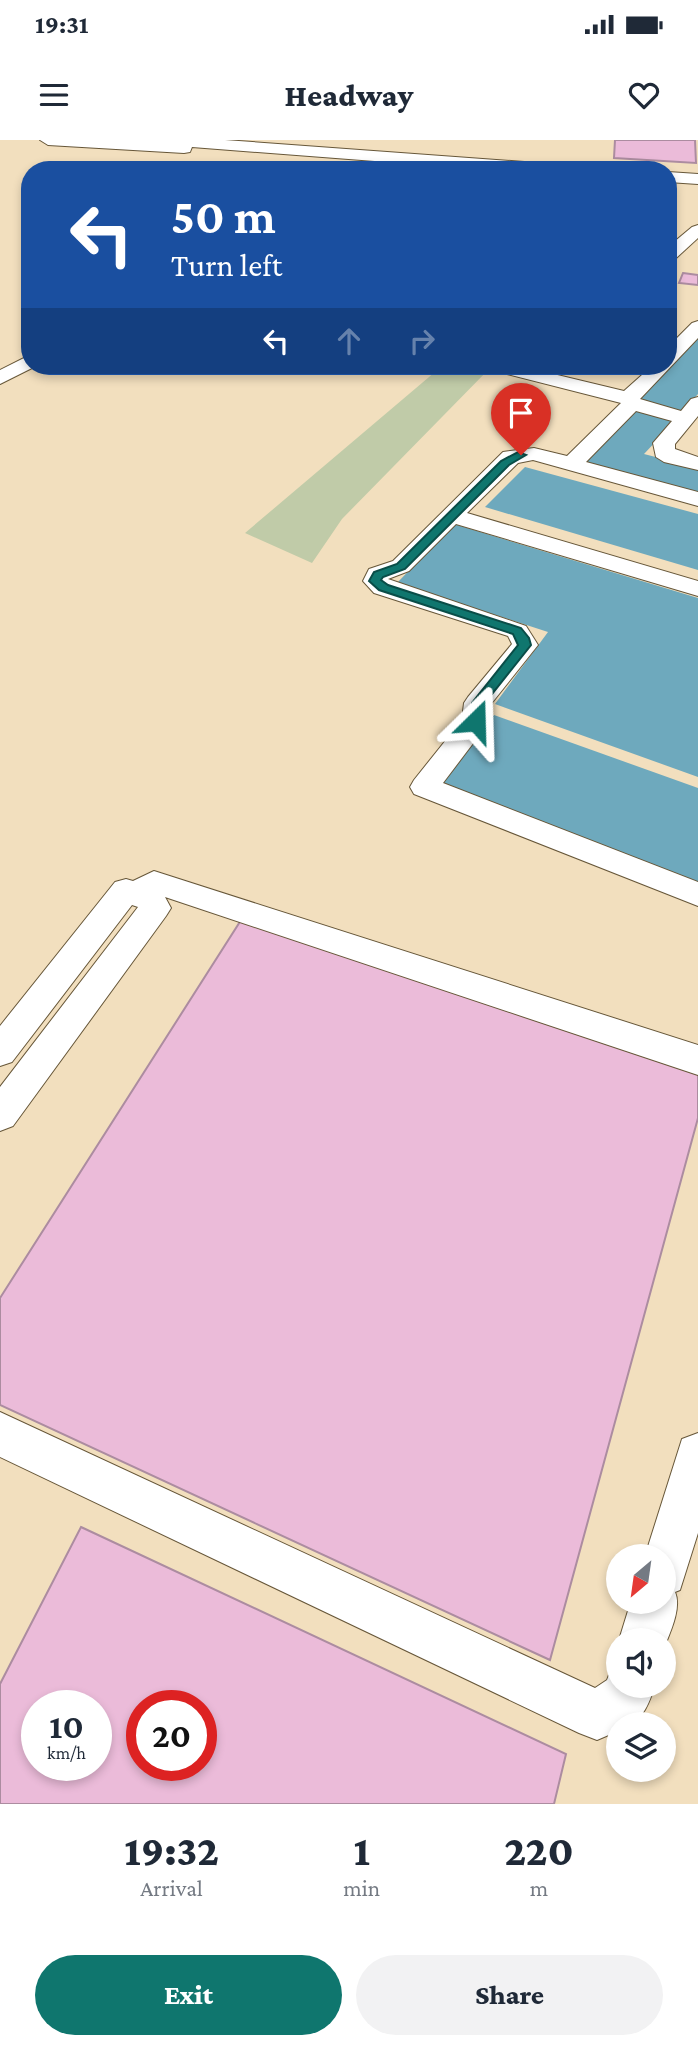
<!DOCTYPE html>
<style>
body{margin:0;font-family:"Crimson Pro",serif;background:#f2f2f3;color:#1f2937;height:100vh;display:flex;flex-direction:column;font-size:26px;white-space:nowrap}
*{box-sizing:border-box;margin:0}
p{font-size:23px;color:#747a83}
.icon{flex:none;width:38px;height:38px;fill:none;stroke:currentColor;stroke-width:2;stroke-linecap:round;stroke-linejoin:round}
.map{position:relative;height:1664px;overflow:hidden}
.panel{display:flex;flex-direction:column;background:#fff;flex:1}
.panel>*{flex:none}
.hud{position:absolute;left:21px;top:21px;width:656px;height:214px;border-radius:28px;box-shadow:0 4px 10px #0003;background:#1a4fa0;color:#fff;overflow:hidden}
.needle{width:46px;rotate:209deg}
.buttons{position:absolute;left:606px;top:1404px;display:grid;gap:14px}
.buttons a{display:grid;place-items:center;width:70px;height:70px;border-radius:50%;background:#fff;box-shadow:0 4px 10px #0003;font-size:35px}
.speed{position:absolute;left:21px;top:1550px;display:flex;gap:14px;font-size:35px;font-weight:700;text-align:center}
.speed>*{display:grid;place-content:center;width:91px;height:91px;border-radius:50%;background:#fff;box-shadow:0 4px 10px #0003;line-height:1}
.speed small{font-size:18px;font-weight:400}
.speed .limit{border:10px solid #d22;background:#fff;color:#111}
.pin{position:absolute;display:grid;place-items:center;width:60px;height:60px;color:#fff;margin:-72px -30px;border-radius:50% 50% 50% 0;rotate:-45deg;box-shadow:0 0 7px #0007}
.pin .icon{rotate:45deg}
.me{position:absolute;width:77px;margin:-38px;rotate:22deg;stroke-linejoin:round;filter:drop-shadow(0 0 5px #0008)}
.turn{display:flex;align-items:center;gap:24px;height:147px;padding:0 35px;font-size:32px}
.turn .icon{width:91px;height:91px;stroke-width:2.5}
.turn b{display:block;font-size:49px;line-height:60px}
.lanes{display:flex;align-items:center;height:66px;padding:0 35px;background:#0003;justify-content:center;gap:35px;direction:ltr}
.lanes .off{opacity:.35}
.eta{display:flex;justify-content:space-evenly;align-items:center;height:119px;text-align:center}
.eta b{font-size:42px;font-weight:800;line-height:49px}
.action{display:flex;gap:14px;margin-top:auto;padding:14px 35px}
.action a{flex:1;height:80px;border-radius:42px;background:#0f766e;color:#fff;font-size:28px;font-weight:800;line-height:80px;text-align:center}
.action a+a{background:#f2f2f3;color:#1f2937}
.status{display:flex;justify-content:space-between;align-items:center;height:49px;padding:0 35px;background:#fff;direction:ltr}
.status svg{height:19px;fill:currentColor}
header{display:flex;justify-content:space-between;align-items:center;height:91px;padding:0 35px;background:#fff;font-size:32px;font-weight:800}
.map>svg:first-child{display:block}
.green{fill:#c0cba8}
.water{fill:#6ea9bd}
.building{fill:#ebbbd9;stroke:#ac8ca0;stroke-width:2;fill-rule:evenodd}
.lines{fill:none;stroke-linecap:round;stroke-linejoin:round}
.minor-casing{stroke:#675739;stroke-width:2}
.highway-casing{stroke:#675739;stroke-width:2}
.minor{fill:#fff;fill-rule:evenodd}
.highway{fill:#fff;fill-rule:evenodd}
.route{fill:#0f766e;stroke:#0a4d48;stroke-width:2}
</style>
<div class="status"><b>19:31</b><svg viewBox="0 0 49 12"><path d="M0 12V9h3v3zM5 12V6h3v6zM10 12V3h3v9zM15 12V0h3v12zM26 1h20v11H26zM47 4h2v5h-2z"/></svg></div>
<header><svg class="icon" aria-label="menu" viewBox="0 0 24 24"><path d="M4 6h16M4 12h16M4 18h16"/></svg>Headway<svg class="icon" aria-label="heart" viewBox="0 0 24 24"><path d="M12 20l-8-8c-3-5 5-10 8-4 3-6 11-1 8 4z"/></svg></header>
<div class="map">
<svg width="698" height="1664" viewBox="0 0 698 1664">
<rect width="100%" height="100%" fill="#f2dfbe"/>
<!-- green -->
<polygon class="green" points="442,226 492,226 342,379 312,423 245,393"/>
<!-- water -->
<g class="water">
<polygon points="698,196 698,254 683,271 639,260"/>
<polygon points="632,269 676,280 644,314 698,328 698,356 581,324"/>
<polygon points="525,327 698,374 698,430 485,367"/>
<polygon points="454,384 698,458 698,637 495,564 548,492 397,443"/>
<polygon points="494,575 698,648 698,745 439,646"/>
</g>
<!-- building -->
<g class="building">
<polygon points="615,0 695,0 696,23 614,18"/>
<polygon points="683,133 698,135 698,145 679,143"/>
<polygon points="243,777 698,924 698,978 550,1520 0,1265 0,1158"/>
<path d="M81,1387L566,1614L554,1664H0V1544ZM37,1566H96V1626H37ZM142,1566H201V1626H142Z"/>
</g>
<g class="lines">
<!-- minor casing -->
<g class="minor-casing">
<g id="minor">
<polygon points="698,85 698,98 674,120 668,121 668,107 692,87"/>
<polygon points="698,181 698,198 640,259 681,271 691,259 698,257 698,276 675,304 675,309 698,317 698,330 664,322 656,317 653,303 672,281 636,271 586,322 698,352 698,366 533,320 518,323 467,373 698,441 698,456 456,384 409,431 388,439 526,486 538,505 491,564 490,581 443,643 698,742 698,766 414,654 410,647 414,640 462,580 464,563 468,557 512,504 508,496 374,453 363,441 369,429 393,421 503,312 534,308 567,316 621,263 491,230 489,226 520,226 624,251 652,226 668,226 668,207 692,183"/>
<polygon points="30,215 30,226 36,226 0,244 0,230"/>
<polygon points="154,731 698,905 698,935 165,757 171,768 166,776 13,986 0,991 0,947 138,767 132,765 12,922 0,926 0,886 115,742 126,739 133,741"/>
<path d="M0,1272L595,1548L607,1540L612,1527L618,1525V1545H655C648,1566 643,1584 618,1584V1591L597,1600L579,1593L0,1317Z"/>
<path d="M698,1293V1393L680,1450L675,1452C682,1468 670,1493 663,1510V1500H619L631,1461H663V1416H645L682,1299Z"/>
</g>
</g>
<!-- highway casing -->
<g class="highway-casing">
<g id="highway">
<polygon points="40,0 225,0 564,25 572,30 492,30 192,7 190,12 184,13 48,5"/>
<polygon points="668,32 698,34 698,44 668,42"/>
</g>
</g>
<!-- minor -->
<use href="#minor" class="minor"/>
<!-- highway -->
<use href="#highway" class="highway"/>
</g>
<!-- route -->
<polygon class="route" points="518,312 526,315 509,325 405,429 383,437 381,440 388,445 521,488 529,498 531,505 485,563 483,581 476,585 470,581 472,563 518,505 513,494 379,450 369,441 374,432 397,424 501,321"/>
</svg>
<div class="buttons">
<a><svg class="needle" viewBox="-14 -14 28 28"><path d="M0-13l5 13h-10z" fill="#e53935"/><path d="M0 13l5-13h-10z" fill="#747a83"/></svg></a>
<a><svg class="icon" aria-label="sound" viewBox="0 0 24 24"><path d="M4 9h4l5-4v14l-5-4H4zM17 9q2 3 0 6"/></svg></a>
<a><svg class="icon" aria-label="layers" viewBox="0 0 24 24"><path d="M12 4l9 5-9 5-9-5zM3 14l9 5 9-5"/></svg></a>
</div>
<div class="speed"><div>10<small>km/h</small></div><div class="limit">20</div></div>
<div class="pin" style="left:521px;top:315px;background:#d93025"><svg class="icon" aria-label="arrive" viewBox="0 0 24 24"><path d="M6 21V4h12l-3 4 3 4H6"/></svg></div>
<svg class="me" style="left:476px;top:581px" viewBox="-20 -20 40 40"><path d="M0-17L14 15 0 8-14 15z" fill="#0f766e" stroke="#fff" stroke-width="4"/></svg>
<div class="hud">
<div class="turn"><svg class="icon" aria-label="left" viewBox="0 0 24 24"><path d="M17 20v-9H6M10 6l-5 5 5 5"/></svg><div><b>50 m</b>Turn left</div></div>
<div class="lanes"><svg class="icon" aria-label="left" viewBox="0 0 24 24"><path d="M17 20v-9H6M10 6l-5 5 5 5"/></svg><svg class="icon off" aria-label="ahead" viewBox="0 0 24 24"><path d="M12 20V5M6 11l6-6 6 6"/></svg><svg class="icon off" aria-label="right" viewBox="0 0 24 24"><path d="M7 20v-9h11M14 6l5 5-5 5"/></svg></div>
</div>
</div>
<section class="panel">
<div class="eta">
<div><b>19:32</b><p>Arrival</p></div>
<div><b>1</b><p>min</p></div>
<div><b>220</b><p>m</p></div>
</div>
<div class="action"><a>Exit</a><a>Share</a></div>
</section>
